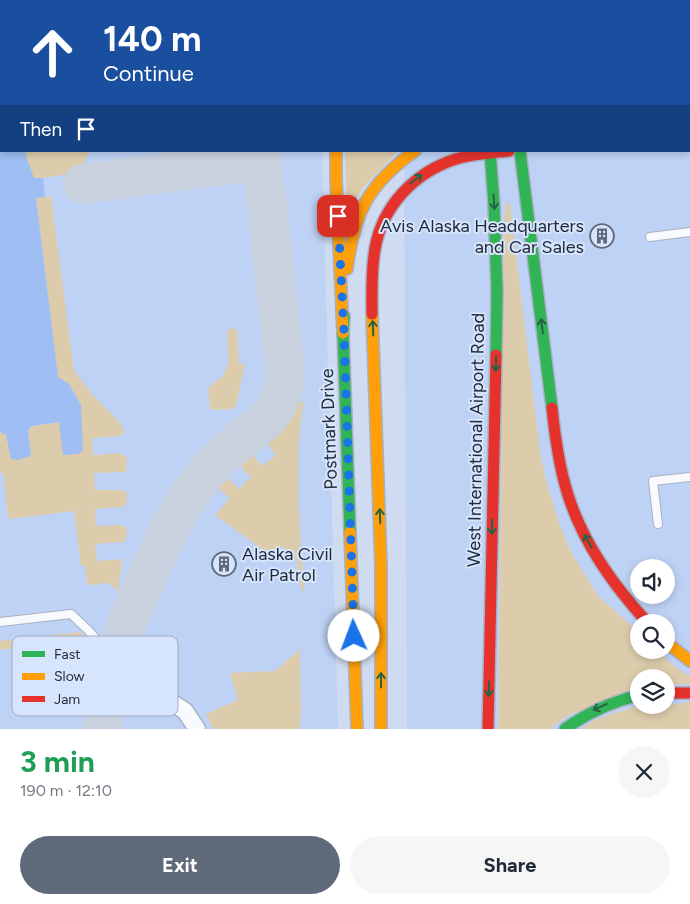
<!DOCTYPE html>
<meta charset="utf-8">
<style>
body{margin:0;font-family:Figtree,sans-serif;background:#f6f6f7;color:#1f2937;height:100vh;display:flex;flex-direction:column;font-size:19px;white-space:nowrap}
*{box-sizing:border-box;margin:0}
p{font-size:16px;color:#747a83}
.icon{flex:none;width:28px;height:28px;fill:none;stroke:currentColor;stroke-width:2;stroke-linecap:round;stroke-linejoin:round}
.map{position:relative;height:729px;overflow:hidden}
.side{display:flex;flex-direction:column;background:#fff;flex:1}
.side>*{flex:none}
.hud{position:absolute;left:0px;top:0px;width:690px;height:152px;box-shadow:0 2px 8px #0003;background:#1a4fa0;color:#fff;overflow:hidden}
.tools{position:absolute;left:630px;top:559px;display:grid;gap:10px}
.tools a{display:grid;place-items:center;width:45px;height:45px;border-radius:50%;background:#fff;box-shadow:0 2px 8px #0003;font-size:25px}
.pin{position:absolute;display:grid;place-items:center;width:42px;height:42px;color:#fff;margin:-21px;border-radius:10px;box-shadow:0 2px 8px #0006}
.me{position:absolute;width:55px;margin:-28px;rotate:358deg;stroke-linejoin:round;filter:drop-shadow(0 0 4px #0008)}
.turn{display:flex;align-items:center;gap:18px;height:105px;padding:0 20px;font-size:22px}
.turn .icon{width:65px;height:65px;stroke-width:2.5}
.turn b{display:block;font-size:35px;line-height:42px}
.then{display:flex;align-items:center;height:48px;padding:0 20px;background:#0003;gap:10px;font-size:19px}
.round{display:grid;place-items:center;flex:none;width:52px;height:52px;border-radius:26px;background:#f6f6f7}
.headline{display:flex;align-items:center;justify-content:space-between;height:85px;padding:0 20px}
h1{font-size:30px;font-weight:700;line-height:38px;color:#1e9e55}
.primary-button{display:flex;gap:10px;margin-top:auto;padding:10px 20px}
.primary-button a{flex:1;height:58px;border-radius:30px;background:#5e697a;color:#fff;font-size:20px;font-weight:700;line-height:58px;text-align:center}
.primary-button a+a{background:#f6f6f7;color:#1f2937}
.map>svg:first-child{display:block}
.built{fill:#bed2f5;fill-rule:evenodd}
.green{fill:#ddccac}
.water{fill:#9ebef4}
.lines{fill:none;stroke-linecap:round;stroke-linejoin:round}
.taxiway{stroke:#c9d1df;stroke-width:40}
.lane-casing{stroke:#a8b1c2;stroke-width:10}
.street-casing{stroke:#a8b1c2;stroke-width:19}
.fast-casing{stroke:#a8b1c2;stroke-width:14}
.slow-casing{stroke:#a8b1c2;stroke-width:14}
.jam-casing{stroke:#a8b1c2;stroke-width:14}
.lane{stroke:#f8fafd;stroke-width:8}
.street{stroke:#f8fafd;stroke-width:16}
.fast{stroke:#30b455;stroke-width:11}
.slow{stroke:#ff9f0a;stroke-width:11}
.jam{stroke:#e5322d;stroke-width:11}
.oneway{stroke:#286245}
.route{stroke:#1a73e8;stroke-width:9;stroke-dasharray:0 16.2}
.labels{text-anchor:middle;stroke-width:4;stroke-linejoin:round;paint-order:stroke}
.poi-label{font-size:18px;fill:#222b3a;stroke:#d6e4fc;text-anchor:end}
.street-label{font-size:18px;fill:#222b3a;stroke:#d6e4fc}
.key{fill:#d6e4fc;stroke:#a0acc2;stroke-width:1}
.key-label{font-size:14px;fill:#222b3a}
</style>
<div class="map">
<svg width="690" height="729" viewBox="0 0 690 729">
<rect width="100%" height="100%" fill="#cedbf1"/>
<!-- built -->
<g class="built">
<polygon points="0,0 342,0 342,1 1,1 1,151 322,151 338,729 0,729"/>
<path d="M403,0H690V729H407L404,151H689V1H403ZM639,568H666V595H639ZM639,622H666V650H639ZM639,678H666V705H639Z"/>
</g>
<!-- green -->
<g class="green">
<polygon points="26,151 90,151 78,173 34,179 26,156"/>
<polygon points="345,151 398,151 363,188 351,206 347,208"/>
<polygon points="51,196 74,371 93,395 120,423 125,432 119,436 92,438 93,455 119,453 127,457 126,472 94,473 95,490 121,490 126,492 127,503 123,507 95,509 96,526 121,525 127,528 126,539 124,542 95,544 97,561 121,559 122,568 119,582 119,591 106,582 103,584 87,585 85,565 81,566 74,511 8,519 4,475 0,472 0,432 6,435 9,452 31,456 28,431 32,426 59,422 81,405 69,385 58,377 36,198"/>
<polygon points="507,202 510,204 540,452 547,484 560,526 572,554 599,597 639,632 639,650 657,650 673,665 690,677 690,684 666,685 666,678 639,678 639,688 569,715 549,729 498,729 504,218"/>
<polygon points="235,328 237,330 239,364 245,364 236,406 233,409 212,410 210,408 208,389 209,387 224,375 228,364 227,330"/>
<path d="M300,402H304C292,464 301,530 304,592C295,582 302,565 293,554C290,551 285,549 282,547L266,552L215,515L230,498C222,491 211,487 220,476H226L239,489L251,477L242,469L239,459L247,452L252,454L262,466L276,455L269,446L268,437C285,428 292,419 300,402Z"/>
<polygon points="80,632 82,634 82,637 65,667 50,669 51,673 63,672 60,679 47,680 42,645 0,650 0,641"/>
<polygon points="300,649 301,713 300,729 213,729 206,714 238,700 230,673 275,671"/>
<polygon points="690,702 690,729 581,729 594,720 639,705 666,705"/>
</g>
<!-- water -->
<polygon class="water" points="0,57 1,57 1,151 26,151 26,156 34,178 43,178 45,197 36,198 58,377 69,384 81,405 83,451 78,454 63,455 59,422 31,426 28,431 31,456 17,460 11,459 6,435 0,432"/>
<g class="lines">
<!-- taxiway -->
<g class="taxiway">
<polyline points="12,0 12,1"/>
<polyline points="127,0 128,1"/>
<polyline points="218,1 229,0"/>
<path d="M83,184L239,163C246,160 251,158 254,151"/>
<path d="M103,729C105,706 109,684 114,662C123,628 139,595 153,564C163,542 173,520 186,500C198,482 212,465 228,451C252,428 278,421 284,383C285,376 284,368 284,361L266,194L259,151"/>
</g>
<!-- lane casing -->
<g class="lane-casing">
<g id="lane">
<polyline points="623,0 623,1"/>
<polyline points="689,67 690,67"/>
<polyline points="650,237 690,232"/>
<polyline points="658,524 653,481 690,477"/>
<polyline points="0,622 71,614 88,630 115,661 142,683"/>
</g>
</g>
<!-- street casing -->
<g class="street-casing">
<g id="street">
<polyline points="689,103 690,103"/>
<polyline points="689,125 690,125"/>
<polyline points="142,683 185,711 197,729"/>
</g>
</g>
<!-- fast casing -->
<g class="fast-casing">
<g id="fast">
<polyline points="473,0 473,1"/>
<polyline points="501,0 501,1"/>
<polyline points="490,151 494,205 497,291 496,355"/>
<polyline points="520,151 552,408"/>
<polyline points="344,316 343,333 350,532"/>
<path d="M565,729C588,712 612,702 639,695"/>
</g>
</g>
<!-- slow casing -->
<g class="slow-casing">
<g id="slow">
<polyline points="354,0 354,1"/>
<polyline points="336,151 336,178 343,333"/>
<path d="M347,269C354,213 368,184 415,151"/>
<polyline points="372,314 381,565 381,729"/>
<polyline points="350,532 357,729"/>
<polyline points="666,642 690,661"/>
</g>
</g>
<!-- jam casing -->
<g class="jam-casing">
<g id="jam">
<path d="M372,314C372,292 371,270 375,249C382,206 415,172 456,159C473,154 491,153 509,151"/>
<path d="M552,408C555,437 559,467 568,495C583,543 613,585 647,622"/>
<polyline points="666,693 690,693"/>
<polyline points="488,729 496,355"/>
</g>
</g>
<!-- lane -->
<use href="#lane" class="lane"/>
<!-- street -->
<use href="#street" class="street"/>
<!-- fast -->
<use href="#fast" class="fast"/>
<!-- slow -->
<use href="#slow" class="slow"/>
<!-- jam -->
<use href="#jam" class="jam"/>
</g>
<!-- one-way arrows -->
<defs><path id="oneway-shaft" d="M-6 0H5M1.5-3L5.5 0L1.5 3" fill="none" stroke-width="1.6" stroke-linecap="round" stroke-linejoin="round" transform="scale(1.25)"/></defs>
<g class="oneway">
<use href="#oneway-shaft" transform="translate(416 179) rotate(-39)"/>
<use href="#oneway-shaft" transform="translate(494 202) rotate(86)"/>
<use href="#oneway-shaft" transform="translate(542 326) rotate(-97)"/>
<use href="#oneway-shaft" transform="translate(373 328) rotate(-92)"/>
<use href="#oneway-shaft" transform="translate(496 364) rotate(91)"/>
<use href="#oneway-shaft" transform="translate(380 516) rotate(-92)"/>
<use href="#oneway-shaft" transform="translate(492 527) rotate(91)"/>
<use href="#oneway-shaft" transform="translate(588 541) rotate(-118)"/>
<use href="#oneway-shaft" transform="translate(381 680) rotate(-90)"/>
<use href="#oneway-shaft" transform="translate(489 689) rotate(91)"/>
<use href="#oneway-shaft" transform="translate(600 707) rotate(156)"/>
</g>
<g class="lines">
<!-- route -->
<polyline class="route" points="338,216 344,333 354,636"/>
</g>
<!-- icons -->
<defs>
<g id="building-ring" transform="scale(1.25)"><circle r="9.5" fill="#d6e4fc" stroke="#5e697a" stroke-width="1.5"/><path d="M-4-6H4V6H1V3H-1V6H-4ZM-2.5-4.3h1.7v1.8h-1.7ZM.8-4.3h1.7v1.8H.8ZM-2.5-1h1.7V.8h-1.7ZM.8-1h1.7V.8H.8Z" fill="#5e697a"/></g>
</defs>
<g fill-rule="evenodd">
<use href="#building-ring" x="602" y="236"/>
<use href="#building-ring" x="224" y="564"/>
</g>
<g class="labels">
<!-- poi labels -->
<g class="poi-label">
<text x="584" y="232">Avis Alaska Headquarters<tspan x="584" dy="21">and Car Sales</tspan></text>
<text x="242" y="560" text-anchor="start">Alaska Civil<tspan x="242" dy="21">Air Patrol</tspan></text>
</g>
<!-- street labels -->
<g class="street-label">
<text transform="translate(329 429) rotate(-92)" y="6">Postmark Drive</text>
<text transform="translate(476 440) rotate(-89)" y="6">West International Airport Road</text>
</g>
</g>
<!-- legend -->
<rect x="12" y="636" width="166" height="80" rx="8" class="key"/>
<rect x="22" y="651" width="23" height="6" fill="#30b455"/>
<rect x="22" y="673" width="23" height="7" fill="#ff9f0a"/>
<rect x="22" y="696" width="23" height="6" fill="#e5322d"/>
<g class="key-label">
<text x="54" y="659">Fast</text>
<text x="54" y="681">Slow</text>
<text x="54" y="704">Jam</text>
</g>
</svg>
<div class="tools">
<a><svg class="icon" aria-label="sound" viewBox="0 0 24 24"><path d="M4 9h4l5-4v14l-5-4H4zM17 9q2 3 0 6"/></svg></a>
<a><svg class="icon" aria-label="search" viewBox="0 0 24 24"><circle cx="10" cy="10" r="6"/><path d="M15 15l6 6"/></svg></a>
<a><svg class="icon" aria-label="layers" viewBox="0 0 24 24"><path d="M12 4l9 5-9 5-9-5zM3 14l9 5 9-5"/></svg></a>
</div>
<div class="pin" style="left:338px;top:216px;background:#d93025"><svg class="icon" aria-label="arrive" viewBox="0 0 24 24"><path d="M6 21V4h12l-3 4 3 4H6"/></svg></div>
<svg class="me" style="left:354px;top:636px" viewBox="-20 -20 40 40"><circle r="19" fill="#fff"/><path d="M0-13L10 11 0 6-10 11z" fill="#1a73e8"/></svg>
<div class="hud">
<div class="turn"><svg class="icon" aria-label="ahead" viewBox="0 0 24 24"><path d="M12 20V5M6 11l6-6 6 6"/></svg><div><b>140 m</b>Continue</div></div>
<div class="then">Then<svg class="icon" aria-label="arrive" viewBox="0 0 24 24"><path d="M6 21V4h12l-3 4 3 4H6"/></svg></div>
</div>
</div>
<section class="side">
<div class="headline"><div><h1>3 min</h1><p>190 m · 12:10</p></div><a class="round"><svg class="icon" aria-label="close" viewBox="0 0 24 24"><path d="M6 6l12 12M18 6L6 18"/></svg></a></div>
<div class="primary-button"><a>Exit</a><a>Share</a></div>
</section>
